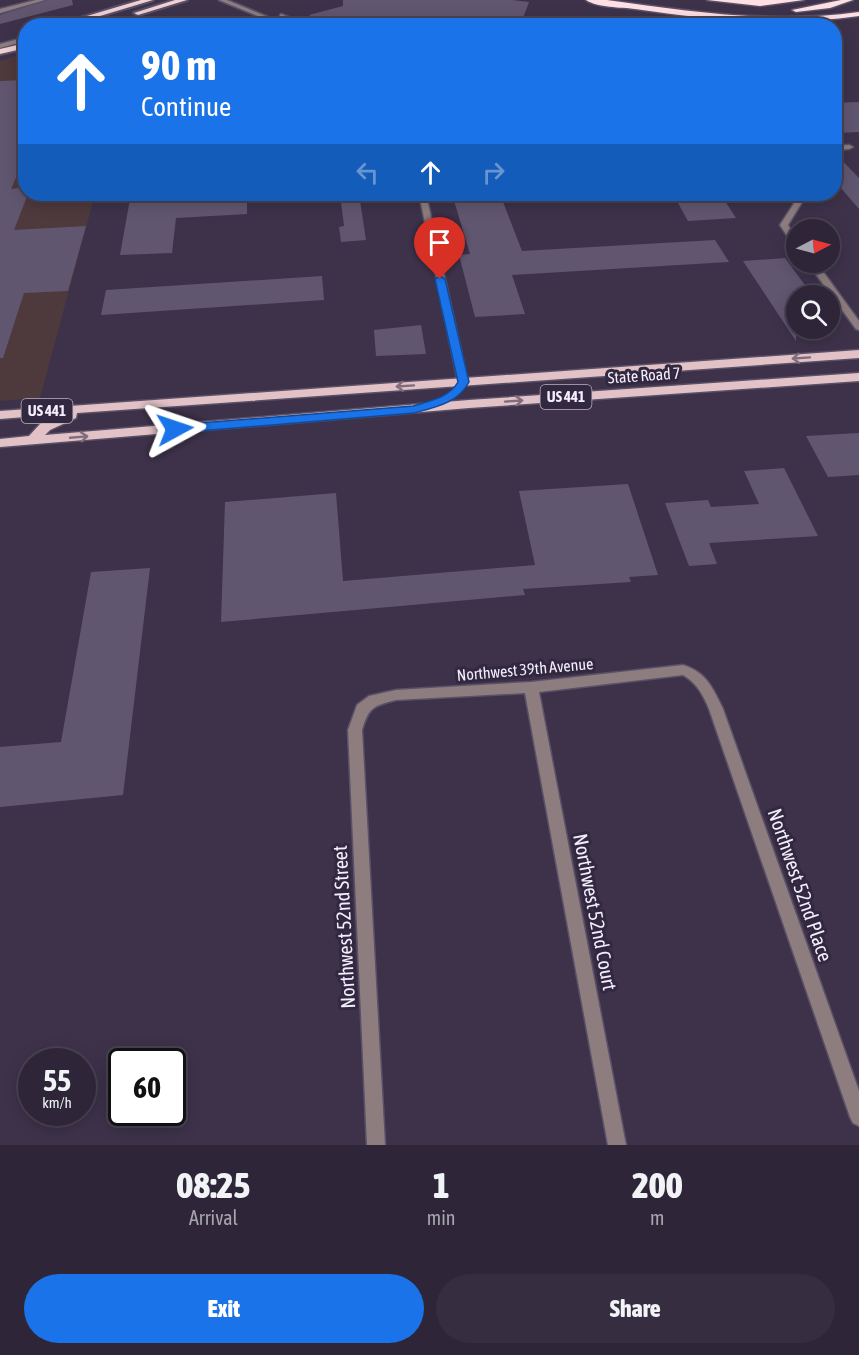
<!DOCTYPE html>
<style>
body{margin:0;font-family:"Asap Condensed",sans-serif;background:#362e40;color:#f1f3f6;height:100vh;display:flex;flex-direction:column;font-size:22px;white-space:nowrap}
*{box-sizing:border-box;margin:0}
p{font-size:20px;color:#a7a5ae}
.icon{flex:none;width:33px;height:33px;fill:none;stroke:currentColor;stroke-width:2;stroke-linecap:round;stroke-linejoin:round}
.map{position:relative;height:1145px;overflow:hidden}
.details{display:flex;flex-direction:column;background:#2e2638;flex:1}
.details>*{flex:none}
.hud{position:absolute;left:18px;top:18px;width:824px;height:183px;border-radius:24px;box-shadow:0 3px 15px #0003,0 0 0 2px #494353;background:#1a73e8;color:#fff;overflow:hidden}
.needle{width:39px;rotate:84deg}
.buttons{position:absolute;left:786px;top:219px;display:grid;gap:12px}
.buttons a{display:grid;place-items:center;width:54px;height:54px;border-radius:50%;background:#2e2638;box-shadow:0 3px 15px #0003,0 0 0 2px #494353;font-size:30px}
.speed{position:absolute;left:18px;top:1048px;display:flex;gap:12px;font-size:30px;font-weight:700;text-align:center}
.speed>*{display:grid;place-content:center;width:78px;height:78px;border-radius:50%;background:#2e2638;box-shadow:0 3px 15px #0003,0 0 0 2px #494353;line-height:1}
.speed small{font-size:15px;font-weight:400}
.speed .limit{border:3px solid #111;border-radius:9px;background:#fff;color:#111}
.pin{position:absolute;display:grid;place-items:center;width:51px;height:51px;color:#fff;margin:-62px -26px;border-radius:50% 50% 50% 0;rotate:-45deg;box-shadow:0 0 6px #0007}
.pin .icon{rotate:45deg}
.me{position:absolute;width:66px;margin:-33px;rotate:85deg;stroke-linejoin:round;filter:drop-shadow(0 0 4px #0008)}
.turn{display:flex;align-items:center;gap:21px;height:126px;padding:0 24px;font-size:27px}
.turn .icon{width:78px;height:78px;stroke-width:2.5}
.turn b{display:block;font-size:42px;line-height:51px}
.lanes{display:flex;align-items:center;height:57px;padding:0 24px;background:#0003;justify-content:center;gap:30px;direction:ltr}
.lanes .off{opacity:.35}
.eta{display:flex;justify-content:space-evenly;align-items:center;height:102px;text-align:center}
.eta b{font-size:36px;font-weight:800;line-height:42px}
.action{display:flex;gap:12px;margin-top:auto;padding:12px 24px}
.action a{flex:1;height:69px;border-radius:36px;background:#1a73e8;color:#fff;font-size:24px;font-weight:800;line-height:69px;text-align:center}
.action a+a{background:#362e40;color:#f1f3f6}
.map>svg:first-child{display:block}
.commercial{fill:#4e393c}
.building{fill:#615670}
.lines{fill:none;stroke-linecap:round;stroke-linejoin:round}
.minor-casing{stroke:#5a5067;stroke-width:3}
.primary-casing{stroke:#5a5067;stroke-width:3}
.trunk-casing{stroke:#5a5067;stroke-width:4}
.motorway-casing{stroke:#5a5067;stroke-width:3}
.minor{fill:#8d7d7f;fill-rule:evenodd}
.primary{fill:#e2c2c6;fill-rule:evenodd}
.trunk{fill:#f0d0d4;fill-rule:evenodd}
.motorway{fill:#fedfe3;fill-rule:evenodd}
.oneway{stroke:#816d7c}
.route{fill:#1a73e8;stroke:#114b97;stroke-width:1.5}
.labels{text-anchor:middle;stroke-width:6;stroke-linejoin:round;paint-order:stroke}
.shield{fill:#32283f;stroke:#b9b2c4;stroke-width:1.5}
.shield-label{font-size:15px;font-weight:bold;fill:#f3edfd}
.street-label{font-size:16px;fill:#f3edfd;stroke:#32283f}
.near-street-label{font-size:20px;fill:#f3edfd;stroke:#32283f}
</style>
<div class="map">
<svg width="859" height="1145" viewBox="0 0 859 1145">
<rect width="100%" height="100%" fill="#3d324a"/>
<!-- commercial -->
<polygon class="commercial" points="25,53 26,194 95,194 40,398 0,401 0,61"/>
<!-- building -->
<g class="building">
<polygon points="47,0 72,0 73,5 0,24 0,15"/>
<polygon points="343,0 512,0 529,2 520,26 505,26 507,19 464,18 464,26 327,26 309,15 343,6"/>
<polygon points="26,80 26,155 11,189 26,187 26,199 14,230 86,226 68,291 24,293 3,358 0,358 0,81"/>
<polygon points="859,102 859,132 839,133 834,128 834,103"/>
<polygon points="834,152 859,178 859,209 834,180"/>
<polygon points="200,194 247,194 247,214 176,218 172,253 120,255 130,199"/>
<polygon points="340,194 359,194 366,240 341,242 339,227 344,226"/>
<polygon points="452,194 500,194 522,251 715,240 729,262 512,275 525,314 475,317 459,255 470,254"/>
<polygon points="673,194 716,194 723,198 736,218 688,221"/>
<polygon points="785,258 813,296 796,296 796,341 743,261"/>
<polygon points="322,276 324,300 101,315 106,290"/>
<polygon points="421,325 426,354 376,356 374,330"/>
<polygon points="859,433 859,475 828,477 806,436"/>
<polygon points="784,468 818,536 709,543 717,564 689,566 665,503 708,500 711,507 759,504 744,471"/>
<polygon points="628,484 658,575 629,577 631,582 523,589 525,595 221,622 225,502 336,493 343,581 535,565 519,491"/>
<polygon points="150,568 123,795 0,807 0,747 61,742 91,572"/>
</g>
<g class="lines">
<!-- minor casing -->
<g class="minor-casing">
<g id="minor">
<polygon points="36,0 45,0 0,13 0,9"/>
<polygon points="219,0 227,0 290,26 282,26"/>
<polygon points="94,14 99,15 78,26 70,26"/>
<polygon points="281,14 307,25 307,26 299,26 279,17"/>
<polygon points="26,37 26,41 0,48 0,44"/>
<polygon points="834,146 849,145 853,147 849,149 834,150"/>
<polygon points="419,194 426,194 468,382 463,385 458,382"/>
<polygon points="800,194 807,194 788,225 796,238 796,245 793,245 780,225"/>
<polygon points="807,262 816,262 859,321 859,330 856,329"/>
<path d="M683,665C706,672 713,688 723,709L859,1091V1126L853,1123L850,1117L709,709C703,695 697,683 683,675L539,692L626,1145H608L525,693L396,700C373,706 369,707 362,730L385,1145H367L348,730L357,705L369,696L396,690L531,682Z"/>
</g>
</g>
<!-- primary casing -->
<g class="primary-casing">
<polygon id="primary" points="859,350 859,358 77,413 76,418 50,430 45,435 469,400 859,373 859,381 469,408 0,447 0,439 29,436 40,424 62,414 0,419 0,411"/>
</g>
<!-- trunk casing -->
<g class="trunk-casing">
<g id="trunk">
<polygon points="141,0 153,0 67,26 53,26"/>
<polygon points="175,0 187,0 138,15 134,13"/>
<polygon points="26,43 26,48 0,54 0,49"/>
</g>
</g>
<!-- motorway casing -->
<g class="motorway-casing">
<g id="motorway">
<path d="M586,0H607C692,12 774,24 859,12V16C783,27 710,20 635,9C621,7 598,8 586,0Z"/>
<polygon points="707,0 804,0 760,6"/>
<polygon points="841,0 853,0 830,8 796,12 792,10"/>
</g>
</g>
<!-- minor -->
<use href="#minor" class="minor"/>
<!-- primary -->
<use href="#primary" class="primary"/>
<!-- trunk -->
<use href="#trunk" class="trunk"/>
<!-- motorway -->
<use href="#motorway" class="motorway"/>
</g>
<!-- one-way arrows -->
<defs><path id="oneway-shaft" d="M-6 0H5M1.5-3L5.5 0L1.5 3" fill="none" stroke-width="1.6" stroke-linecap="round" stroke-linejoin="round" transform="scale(1.5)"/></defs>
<g class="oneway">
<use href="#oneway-shaft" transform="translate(801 358) rotate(176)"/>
<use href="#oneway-shaft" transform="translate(405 386) rotate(176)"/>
<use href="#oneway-shaft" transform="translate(514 401) rotate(-4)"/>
<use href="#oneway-shaft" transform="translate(79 437) rotate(-5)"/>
</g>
<!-- route -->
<path class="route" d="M440,276L445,279L469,382C458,403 436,407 414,413L175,433L169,429L175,425L413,406C429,401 449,398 458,382L435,279Z"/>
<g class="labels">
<!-- shield labels -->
<g class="shield">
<rect x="540.5" y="385" width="51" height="24" rx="4.5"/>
<rect x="21.5" y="399" width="51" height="24" rx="4.5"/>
</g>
<g class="shield-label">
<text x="566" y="402">US 441</text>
<text x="47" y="416">US 441</text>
</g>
<!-- street labels -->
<g class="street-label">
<text transform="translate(644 375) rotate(-4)" y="6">State Road 7</text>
<text transform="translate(525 669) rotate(-5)" y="6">Northwest 39th Avenue</text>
</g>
<!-- near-street labels -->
<g class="near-street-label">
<text transform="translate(800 885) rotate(71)" y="7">Northwest 52nd Place</text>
<text transform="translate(595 912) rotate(79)" y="7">Northwest 52nd Court</text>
<text transform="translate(344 927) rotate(-93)" y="7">Northwest 52nd Street</text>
</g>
</g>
</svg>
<div class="buttons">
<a><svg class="needle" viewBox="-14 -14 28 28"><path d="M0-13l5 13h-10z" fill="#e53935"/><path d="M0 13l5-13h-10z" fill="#a7a5ae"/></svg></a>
<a><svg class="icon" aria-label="search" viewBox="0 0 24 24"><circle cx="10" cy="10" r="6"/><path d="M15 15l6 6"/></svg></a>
</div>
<div class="speed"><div>55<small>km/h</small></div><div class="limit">60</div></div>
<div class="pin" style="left:440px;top:279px;background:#d93025"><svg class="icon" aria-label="arrive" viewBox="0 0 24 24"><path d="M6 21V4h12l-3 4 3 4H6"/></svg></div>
<svg class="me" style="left:175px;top:429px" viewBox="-20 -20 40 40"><path d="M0-17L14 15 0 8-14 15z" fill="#1a73e8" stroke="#fff" stroke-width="4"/></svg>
<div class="hud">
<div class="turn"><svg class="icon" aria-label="ahead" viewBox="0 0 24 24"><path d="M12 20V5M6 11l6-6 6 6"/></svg><div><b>90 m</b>Continue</div></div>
<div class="lanes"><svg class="icon off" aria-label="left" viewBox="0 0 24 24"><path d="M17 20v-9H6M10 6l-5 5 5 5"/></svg><svg class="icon" aria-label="ahead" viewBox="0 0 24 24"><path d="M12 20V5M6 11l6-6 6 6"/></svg><svg class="icon off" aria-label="right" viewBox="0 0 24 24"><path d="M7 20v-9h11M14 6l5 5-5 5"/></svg></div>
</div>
</div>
<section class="details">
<div class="eta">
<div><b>08:25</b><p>Arrival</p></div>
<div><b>1</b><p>min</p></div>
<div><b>200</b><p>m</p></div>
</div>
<div class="action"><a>Exit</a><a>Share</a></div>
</section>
